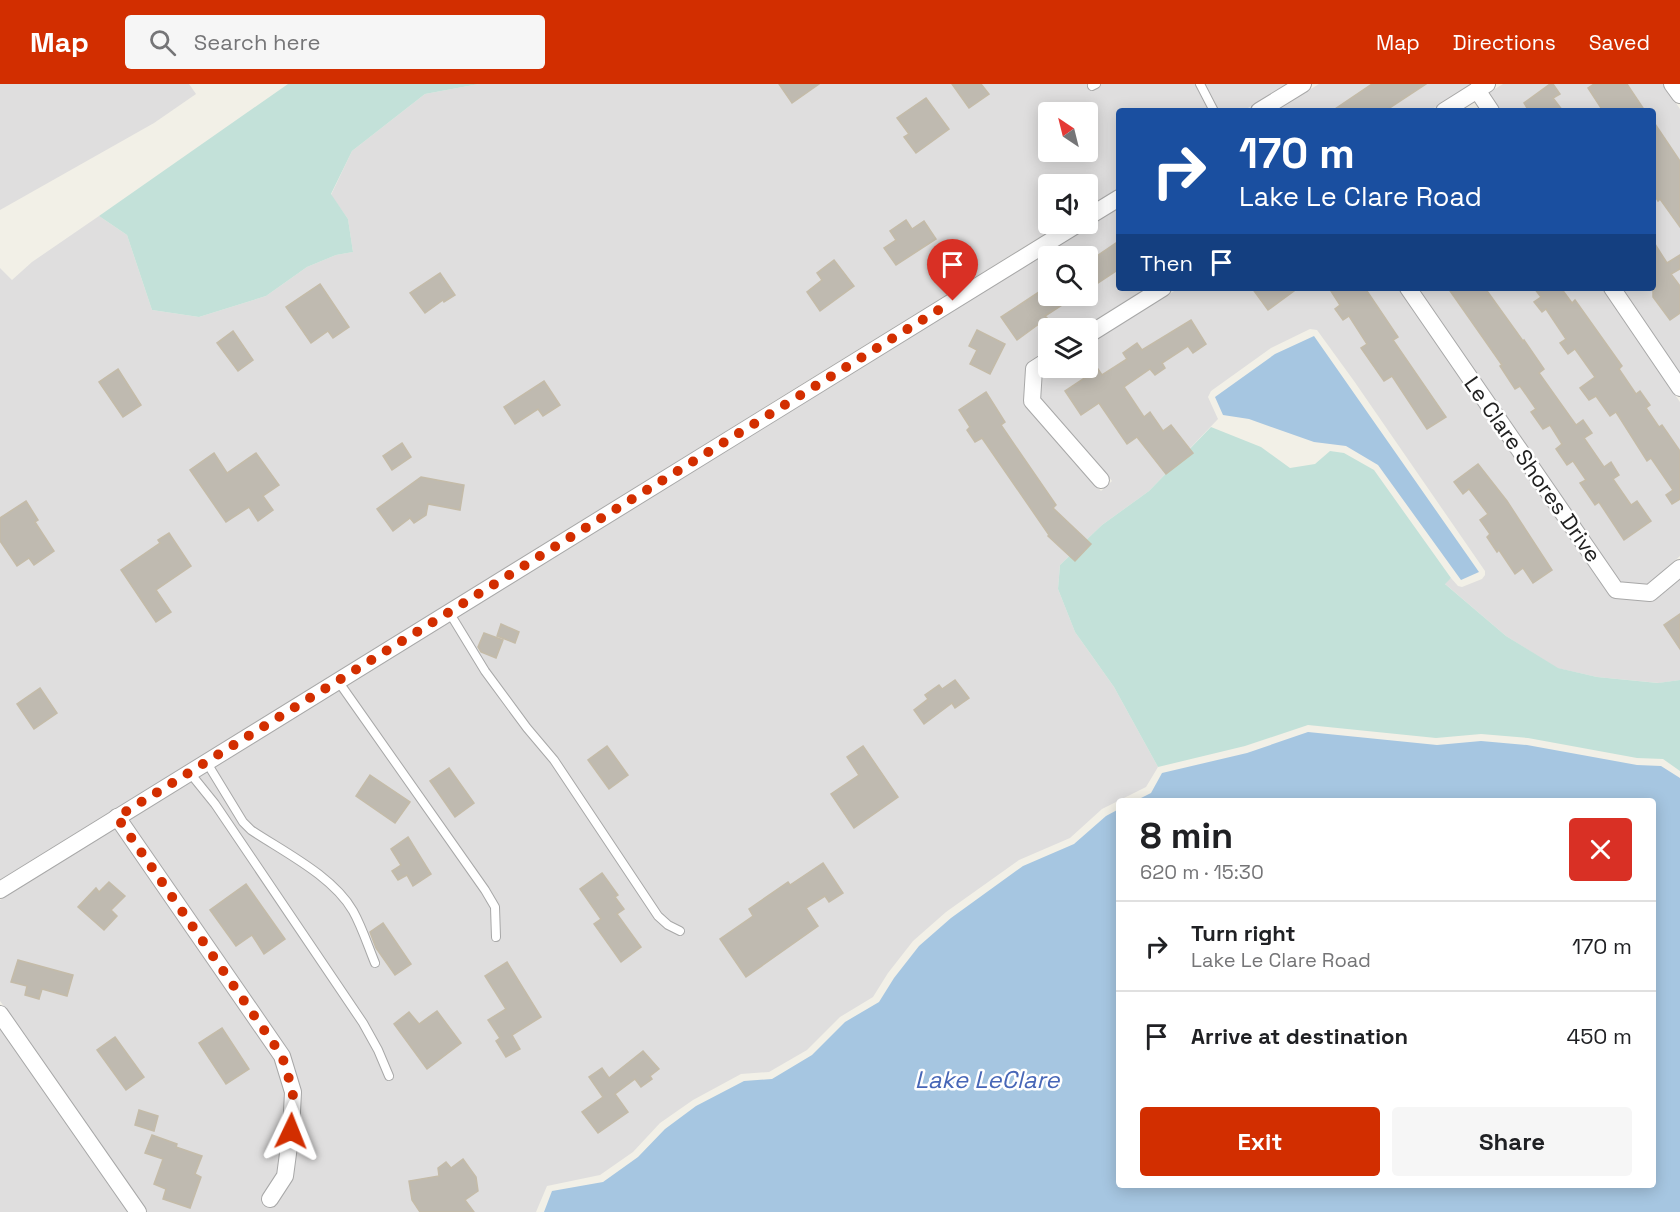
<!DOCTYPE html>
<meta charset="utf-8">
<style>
body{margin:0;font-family:"Space Grotesk",sans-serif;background:#f6f6f6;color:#202124;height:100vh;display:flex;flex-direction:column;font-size:22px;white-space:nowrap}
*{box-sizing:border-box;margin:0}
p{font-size:20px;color:#757577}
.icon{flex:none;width:33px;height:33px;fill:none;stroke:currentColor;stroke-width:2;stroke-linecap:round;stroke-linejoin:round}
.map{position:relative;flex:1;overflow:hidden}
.details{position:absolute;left:1116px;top:714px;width:540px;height:390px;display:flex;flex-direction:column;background:#fff;border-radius:6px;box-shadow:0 3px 15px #0003}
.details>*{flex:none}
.top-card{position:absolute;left:1116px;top:24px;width:540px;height:183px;border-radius:6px;box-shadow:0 3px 15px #0003;background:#1a4fa0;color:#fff;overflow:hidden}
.needle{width:39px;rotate:325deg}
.fabs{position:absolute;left:1038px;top:18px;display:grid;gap:12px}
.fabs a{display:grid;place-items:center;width:60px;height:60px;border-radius:6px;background:#fff;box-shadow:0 3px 15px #0003;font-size:30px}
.pin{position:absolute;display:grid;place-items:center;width:51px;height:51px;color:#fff;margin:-62px -26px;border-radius:50% 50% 50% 0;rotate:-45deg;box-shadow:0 0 6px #0007}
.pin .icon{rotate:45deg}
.me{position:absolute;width:66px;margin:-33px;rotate:2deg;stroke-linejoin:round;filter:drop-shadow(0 0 4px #0008)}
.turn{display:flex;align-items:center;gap:21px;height:126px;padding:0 24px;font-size:27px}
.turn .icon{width:78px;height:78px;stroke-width:2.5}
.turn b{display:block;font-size:42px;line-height:51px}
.then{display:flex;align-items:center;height:57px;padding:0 24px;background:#0003;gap:12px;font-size:22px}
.round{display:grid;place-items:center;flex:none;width:63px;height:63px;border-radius:6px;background:#f6f6f6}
.overview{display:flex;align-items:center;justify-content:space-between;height:102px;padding:0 24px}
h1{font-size:36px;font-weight:700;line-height:45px}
.cta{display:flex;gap:12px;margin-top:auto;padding:12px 24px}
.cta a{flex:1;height:69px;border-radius:6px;background:#d22e00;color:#fff;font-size:24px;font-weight:700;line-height:69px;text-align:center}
.cta a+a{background:#f6f6f6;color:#202124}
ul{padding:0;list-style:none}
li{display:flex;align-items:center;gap:18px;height:90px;padding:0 24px;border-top:2px solid #e0e0e0}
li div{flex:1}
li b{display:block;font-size:22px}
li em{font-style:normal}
header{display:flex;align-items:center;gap:36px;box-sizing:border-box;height:84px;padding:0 30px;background:#d22e00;color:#fff}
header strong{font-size:28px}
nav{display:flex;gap:33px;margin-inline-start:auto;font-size:21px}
.search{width:420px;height:54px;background:#f6f6f6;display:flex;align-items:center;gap:15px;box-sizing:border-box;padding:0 21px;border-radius:6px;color:#757577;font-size:22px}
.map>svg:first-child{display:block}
.residential{fill:#dfdede;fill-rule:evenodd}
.wetland{fill:#c3e1d9}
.water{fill:#a6c6e1}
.building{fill:#bfbab0;stroke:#c4bba8;stroke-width:1.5}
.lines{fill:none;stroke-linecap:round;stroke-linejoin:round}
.lane-casing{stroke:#a8a8a8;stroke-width:10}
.street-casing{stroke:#a8a8a8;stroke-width:18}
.lane{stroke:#fff;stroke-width:8}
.street{stroke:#fff;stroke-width:16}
.route{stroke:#d22e00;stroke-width:10;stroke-dasharray:0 18}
.labels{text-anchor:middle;stroke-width:5;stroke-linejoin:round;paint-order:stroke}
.street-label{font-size:22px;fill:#212121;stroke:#fff}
.water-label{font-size:24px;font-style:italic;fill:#4766b7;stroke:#fff}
</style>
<header>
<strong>Map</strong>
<div class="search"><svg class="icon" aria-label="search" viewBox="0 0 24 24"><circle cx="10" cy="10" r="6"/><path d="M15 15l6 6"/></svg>Search here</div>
<nav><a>Map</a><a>Directions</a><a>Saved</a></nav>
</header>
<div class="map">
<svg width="1680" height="1128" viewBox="0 0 1680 1128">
<rect width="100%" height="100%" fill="#f2f0e7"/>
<!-- residential -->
<g class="residential">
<polygon points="0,0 189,0 196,10 154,39 0,126"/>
<path d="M479,0H1287L1243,27H1119V104L1088,123V100H1048V140H1061L0,796V184L12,196L32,178L99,132L127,151L152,226L199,233L266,212L307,183L336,171L353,168L348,135L331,111L352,67L425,10ZM1048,28H1088V68H1048Z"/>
<polygon points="1319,0 1471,0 1429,27 1275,27"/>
<polygon points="1503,0 1663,0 1680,25 1680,291 1621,204 1653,204 1653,27 1500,27 1488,9"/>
<path d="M1119,124V204H1147L1082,244H1048V266L1030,277L1027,283L1026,322L1101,407L1112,397L1040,314L1042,290L1052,284H1088V261L1179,204H1399L1610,510L1616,514L1651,517L1656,515L1680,495V596L1659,599L1597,593L1557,584L1506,552L1444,499L1451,494L1458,502L1462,503L1482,495L1485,491V487L1354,297L1317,246L1310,245L1271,264L1211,307L1208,313L1218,335L1149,407L1102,441L1060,481L1058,505L1075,548L1114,603L1158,683L1146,703L1102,725L1070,754L1019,776L946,828L913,857L888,889L873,913L840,933L807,966L769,988L741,990L693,1016L660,1039L633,1068L600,1091L547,1102L536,1128H146L0,917V816ZM1048,172H1088V212H1048Z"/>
<polygon points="1417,204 1603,204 1680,318 1680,472 1647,501 1620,498"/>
<polygon points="0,943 128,1128 0,1128"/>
</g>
<!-- wetland -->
<g class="wetland">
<polygon points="288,0 479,0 425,10 416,17 352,67 331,110 348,135 353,168 336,171 307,183 266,212 199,233 152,226 127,151 99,132"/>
<polygon points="1211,343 1261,363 1290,384 1315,380 1330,367 1344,369 1374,386 1451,494 1445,500 1506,552 1558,584 1597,593 1658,599 1680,596 1680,687 1663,675 1637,674 1528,654 1481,650 1436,654 1308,641 1245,662 1158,683 1114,603 1075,548 1058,505 1060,481 1102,441 1149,407"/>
</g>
<!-- water -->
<g class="water">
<polygon points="1314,252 1479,488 1461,496 1378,381 1346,362 1314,358 1249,335 1223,331 1215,313 1275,270"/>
<polygon points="1308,648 1437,661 1481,657 1527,661 1637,681 1661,682 1680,694 1680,1128 544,1128 552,1107 603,1098 638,1073 665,1045 696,1022 744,997 772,995 812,971 845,938 879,918 894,894 919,862 951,834 1023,782 1074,760 1106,732 1119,725 1119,1101 1653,1101 1653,717 1135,717 1151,709 1162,689 1247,669"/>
</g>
<!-- building -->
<g class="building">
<polygon points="779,0 819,0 792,19"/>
<polygon points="952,0 981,0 989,10 969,24"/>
<polygon points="1372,0 1426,0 1385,27 1332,27"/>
<polygon points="1550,0 1553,0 1560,10 1553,14 1563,27 1529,27 1524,19"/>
<polygon points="1594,0 1627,0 1645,27 1603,27 1588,4"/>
<polygon points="926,14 949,45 916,69 904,53 909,50 897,34"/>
<polygon points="1653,37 1680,77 1680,143 1660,115 1658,117 1653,109"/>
<polygon points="906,136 912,145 924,137 936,155 896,181 884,164 896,156 890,147"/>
<polygon points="1119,157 1119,185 1095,201 1088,190 1088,178"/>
<polygon points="1653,157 1667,179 1680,171 1680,185 1671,190 1680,202 1680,229 1670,236 1653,213"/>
<polygon points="834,176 854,202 820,227 807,208 822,196 817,189"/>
<polygon points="440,189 455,211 444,218 443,216 425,229 410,209"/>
<polygon points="320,200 349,243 333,254 328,247 311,259 286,223"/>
<polygon points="1048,202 1048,212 1076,212 1045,232 1047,234 1017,256 1001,233"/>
<polygon points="1252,204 1298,204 1268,226"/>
<polygon points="1329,204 1365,204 1398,253 1393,256 1446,333 1427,345 1392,292 1384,297 1361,264 1367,260 1349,232 1343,236 1335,225 1340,221"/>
<polygon points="1448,204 1485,204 1523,257 1524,256 1544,285 1539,289 1576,341 1583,336 1592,349 1584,354 1604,383 1611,378 1619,391 1613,395 1631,421 1637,417 1651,437 1624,456 1599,418 1595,421 1580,399 1586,396 1573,377 1567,381 1556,365 1562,360 1550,341 1543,345 1531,328 1536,325 1520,302 1515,305 1500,282 1502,281"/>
<polygon points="1534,204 1561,204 1572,219 1575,216 1622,282 1619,285 1636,310 1640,307 1650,321 1646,324 1659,343 1662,341 1680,367 1680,415 1672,420 1666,411 1673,406 1651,374 1647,377 1616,328 1610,332 1596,312 1589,316 1580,304 1595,293 1575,265 1568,270 1560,259 1566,255 1546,225 1542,228 1534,218 1541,213"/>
<polygon points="1191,236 1206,260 1193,269 1188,262 1162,279 1165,284 1155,291 1150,285 1124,303 1144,333 1150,328 1163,347 1171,341 1193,369 1166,390 1137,353 1127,360 1099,319 1081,331 1065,307 1098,285 1102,291 1127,275 1123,269 1137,259 1142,266"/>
<polygon points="977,246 1005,260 990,290 970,280 977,266 969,262"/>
<polygon points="233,247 253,276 238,287 217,259"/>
<polygon points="118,285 141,321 123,333 99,298"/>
<polygon points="544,297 560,321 543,332 538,325 515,340 504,323"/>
<polygon points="986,308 1005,338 1001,341 1056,421 1053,424 1091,460 1075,477 1048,452 1049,451 982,354 975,358 967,346 970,343 959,326"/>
<polygon points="402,359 411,373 392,386 383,372"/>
<polygon points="214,369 227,389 256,369 279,401 263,412 273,426 258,437 249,423 226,438 190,386"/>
<polygon points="1478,380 1507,417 1552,486 1533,499 1523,484 1515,490 1499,466 1497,468 1487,453 1490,450 1480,436 1488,430 1469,405 1463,410 1454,398"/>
<polygon points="421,393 464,401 460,426 428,420 426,431 414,439 410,434 393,447 377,425"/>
<polygon points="26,417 38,436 35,438 54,467 34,481 29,474 17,482 0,457 0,434"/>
<polygon points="169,449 191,482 156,506 171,528 156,538 121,486 160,459 158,456"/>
<polygon points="1680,530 1680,565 1664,541"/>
<polygon points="501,540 519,548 515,559 497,552"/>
<polygon points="484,549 503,556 496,574 481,568 478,563"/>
<polygon points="955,596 969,614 955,624 952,619 924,640 914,626 928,615 925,611 939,601 942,605"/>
<polygon points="40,604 57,629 34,645 17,620"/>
<polygon points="607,662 628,691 609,705 588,676"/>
<polygon points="863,662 898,713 854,744 831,710 859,691 847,673"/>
<polygon points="449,684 474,719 455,733 430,697"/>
<polygon points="370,691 410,718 395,739 356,712"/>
<polygon points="408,753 431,790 413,802 407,791 398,796 392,787 401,781 391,765"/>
<polygon points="823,779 843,809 829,818 825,812 806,824 818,842 746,893 720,855 753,832 749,825 788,798 790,801"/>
<polygon points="602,789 618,811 615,813 624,825 617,830 641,863 621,878 594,840 601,835 580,805"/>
<polygon points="109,798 125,812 111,826 117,832 104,846 78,823 96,804 99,808"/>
<polygon points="246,800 285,855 264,870 252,851 236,862 210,826"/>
<polygon points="383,839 411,880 395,891 376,864 370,848"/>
<polygon points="18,876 73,891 67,912 42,905 39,915 25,911 27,902 11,898"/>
<polygon points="507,878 541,933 512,951 520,965 506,973 496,957 500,954 488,936 506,925 485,892"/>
<polygon points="437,927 461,959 427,985 394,940 409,928 419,940"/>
<polygon points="222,944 249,985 226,1000 199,959"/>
<polygon points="115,953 144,993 126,1006 97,966"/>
<polygon points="643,967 659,985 650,992 652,995 641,1003 635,995 615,1010 628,1028 598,1049 582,1028 603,1013 589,993 602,984 609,994"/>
<polygon points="139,1026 158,1032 154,1047 135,1041"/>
<polygon points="152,1051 177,1060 176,1063 202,1072 195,1090 201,1093 190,1124 163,1115 166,1105 154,1100 163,1075 145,1069"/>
<polygon points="463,1075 476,1093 478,1107 465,1116 474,1128 420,1128 412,1116 409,1097 439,1092 438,1084 446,1078 451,1084"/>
</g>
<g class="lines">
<!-- lane casing -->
<g class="lane-casing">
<g id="lane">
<polyline points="1200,0 1214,27"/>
<polyline points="1092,2 1096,0"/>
<polyline points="449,528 485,587 527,644 554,676 658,832 668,841 680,847"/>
<polyline points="338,597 485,806 495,823 496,853"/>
<path d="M207,679L243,738L251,746C284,768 333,792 353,827C362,843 368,862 375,879"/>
<polyline points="190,689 215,720 363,939 378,966 389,992"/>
</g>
</g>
<!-- street casing -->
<g class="street-casing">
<g id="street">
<polyline points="1672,0 1680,11"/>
<polyline points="1477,6 1491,27"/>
<polyline points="1259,27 1303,0"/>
<polyline points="1444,27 1487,0"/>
<polyline points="1088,133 1119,114"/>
<polyline points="1408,204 1616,506 1650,509 1680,484"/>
<polyline points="1612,204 1680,304"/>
<polyline points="1088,251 1163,204"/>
<polyline points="1048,276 1034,285 1032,317 1101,396"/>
<polyline points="117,733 282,972 293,1008 291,1047 285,1092 270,1115"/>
<polyline points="0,806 1078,140"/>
<polyline points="0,930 138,1128"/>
</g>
</g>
<!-- lane -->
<use href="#lane" class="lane"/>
<!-- street -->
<use href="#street" class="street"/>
</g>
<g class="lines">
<!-- route -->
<polyline class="route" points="291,1047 293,1008 282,972 117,733 953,217"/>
</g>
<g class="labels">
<!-- street labels -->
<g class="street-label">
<text transform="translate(1533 385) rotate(55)" y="8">Le Clare Shores Drive</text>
</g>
<!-- water labels -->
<g class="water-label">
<text x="987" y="1004">Lake LeClare</text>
</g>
</g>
</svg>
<div class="fabs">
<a><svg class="needle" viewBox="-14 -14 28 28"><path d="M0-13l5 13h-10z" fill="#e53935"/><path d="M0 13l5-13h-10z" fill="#757577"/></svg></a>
<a><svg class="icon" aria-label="sound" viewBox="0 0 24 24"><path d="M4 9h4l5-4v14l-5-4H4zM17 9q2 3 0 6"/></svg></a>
<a><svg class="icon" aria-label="search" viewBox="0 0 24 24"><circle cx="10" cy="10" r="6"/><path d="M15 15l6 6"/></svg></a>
<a><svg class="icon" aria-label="layers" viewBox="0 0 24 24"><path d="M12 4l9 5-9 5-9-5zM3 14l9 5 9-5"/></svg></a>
</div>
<div class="pin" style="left:953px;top:217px;background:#d93025"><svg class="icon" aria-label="arrive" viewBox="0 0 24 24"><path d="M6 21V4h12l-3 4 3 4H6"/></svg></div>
<svg class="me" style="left:291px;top:1047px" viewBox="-20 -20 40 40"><path d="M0-17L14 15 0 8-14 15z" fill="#d22e00" stroke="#fff" stroke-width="4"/></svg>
<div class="top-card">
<div class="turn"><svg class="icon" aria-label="right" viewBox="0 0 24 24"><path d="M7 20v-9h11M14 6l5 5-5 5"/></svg><div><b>170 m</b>Lake Le Clare Road</div></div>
<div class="then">Then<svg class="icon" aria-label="arrive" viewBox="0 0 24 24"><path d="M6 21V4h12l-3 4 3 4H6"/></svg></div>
</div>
<section class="details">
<div class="overview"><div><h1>8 min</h1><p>620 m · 15:30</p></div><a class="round" style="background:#d93025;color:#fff"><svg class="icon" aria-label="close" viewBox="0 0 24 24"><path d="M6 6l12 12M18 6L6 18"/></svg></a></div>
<ul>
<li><svg class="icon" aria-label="right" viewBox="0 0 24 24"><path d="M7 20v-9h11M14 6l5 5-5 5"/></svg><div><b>Turn right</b><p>Lake Le Clare Road</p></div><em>170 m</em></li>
<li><svg class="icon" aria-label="arrive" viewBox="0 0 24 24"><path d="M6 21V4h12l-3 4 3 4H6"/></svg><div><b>Arrive at destination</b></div><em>450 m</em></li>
</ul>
<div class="cta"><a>Exit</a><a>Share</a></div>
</section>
</div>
